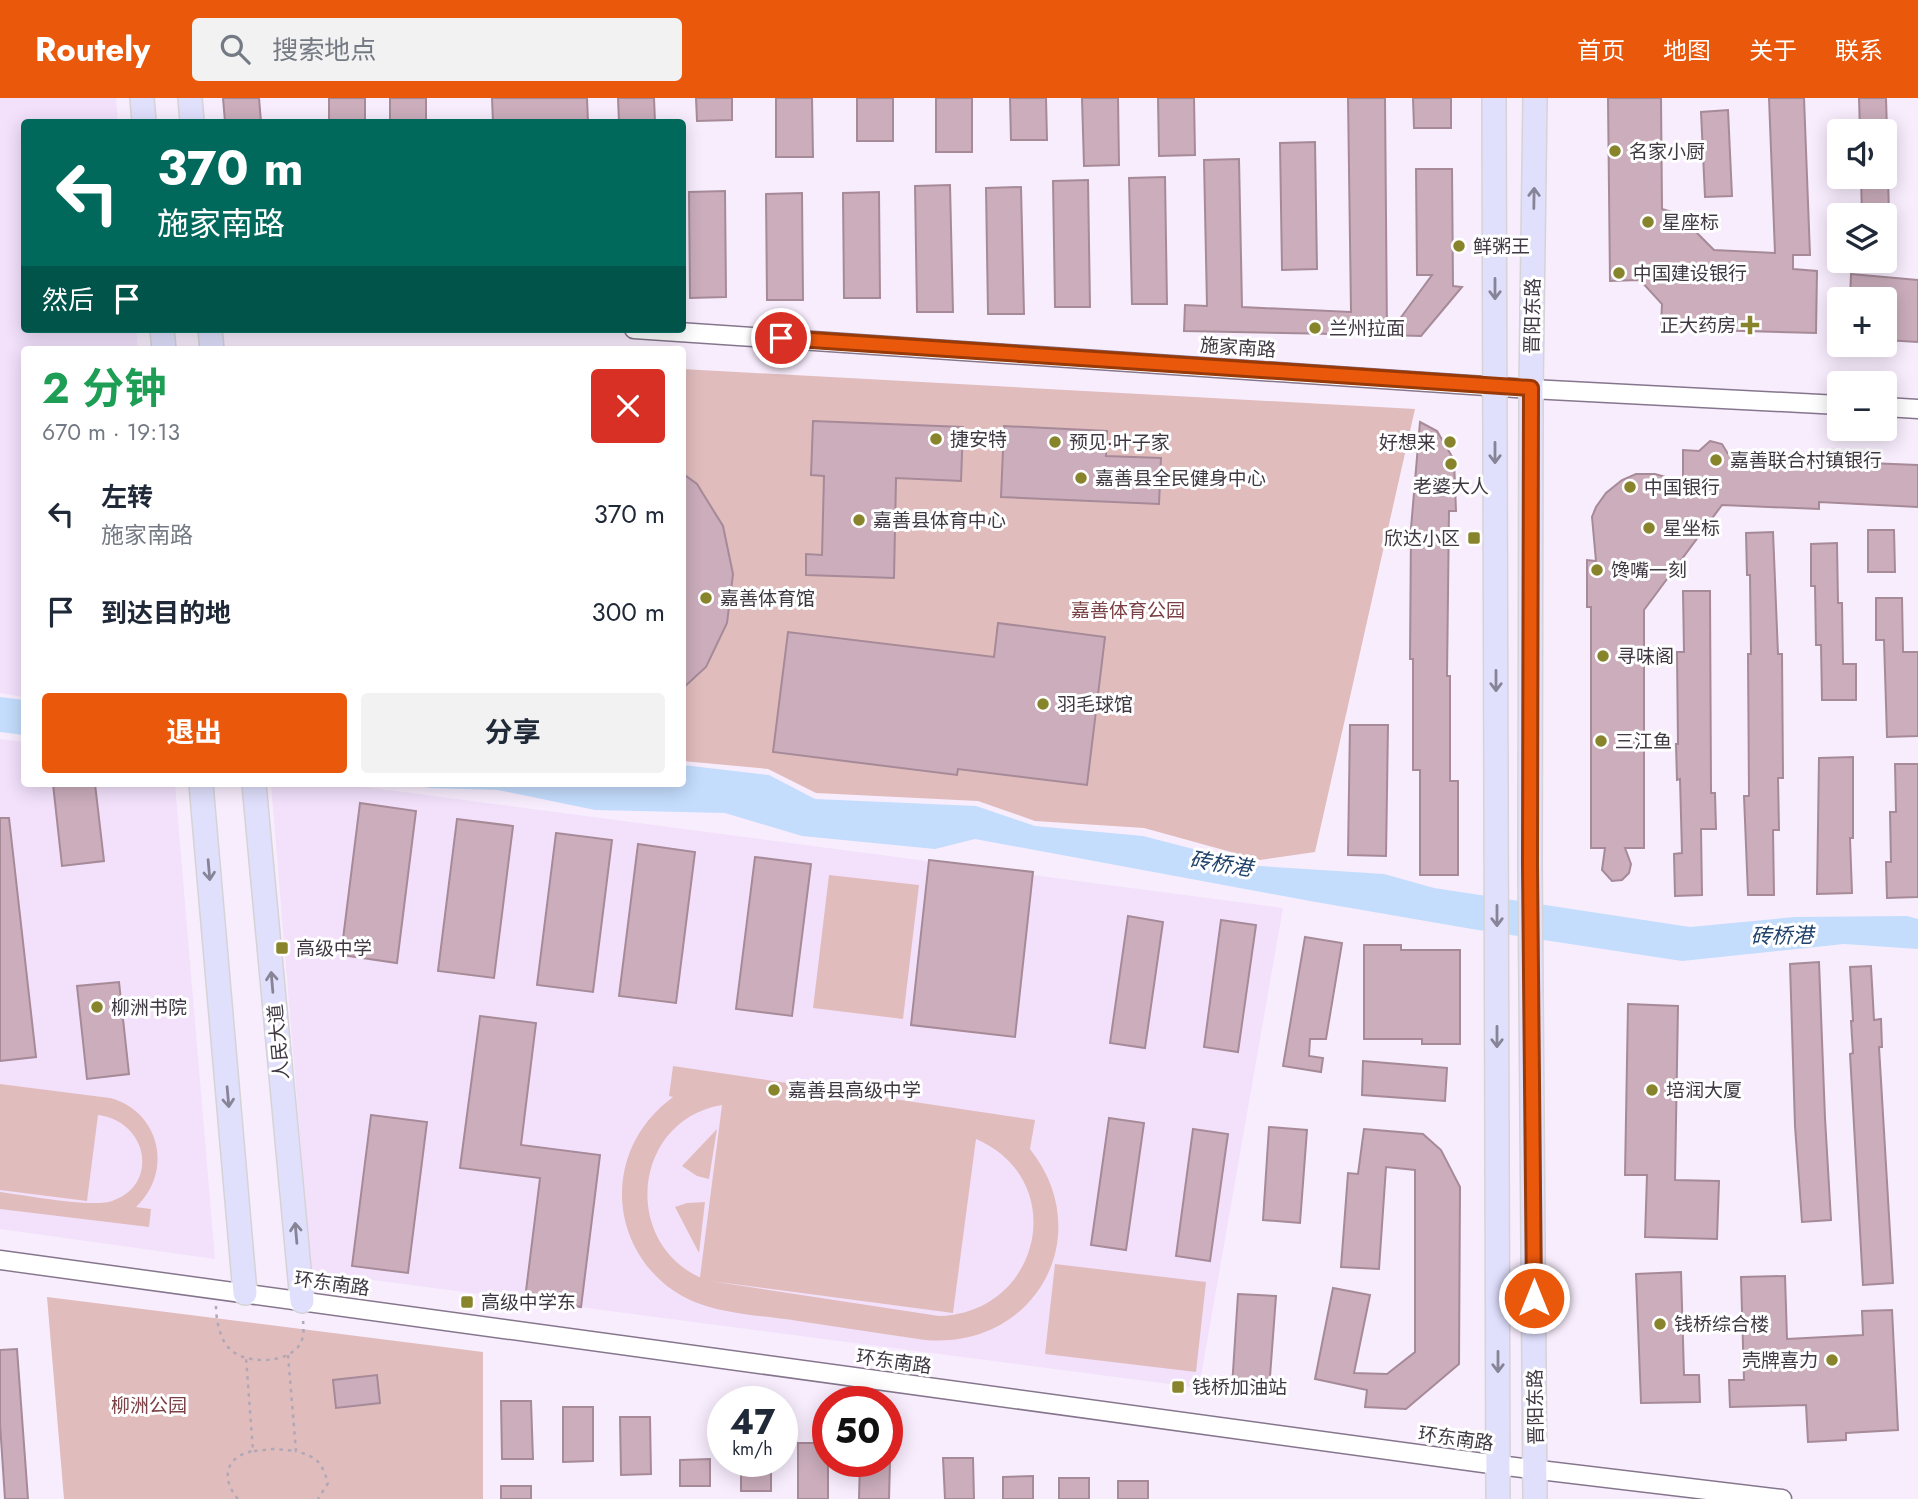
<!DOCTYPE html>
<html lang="zh">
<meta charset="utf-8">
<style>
body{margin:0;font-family:Jost,"Noto Sans SC",sans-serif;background:#f2f2f3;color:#1f2937;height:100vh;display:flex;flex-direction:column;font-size:26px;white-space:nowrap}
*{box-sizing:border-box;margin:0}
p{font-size:23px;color:#747a83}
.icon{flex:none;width:38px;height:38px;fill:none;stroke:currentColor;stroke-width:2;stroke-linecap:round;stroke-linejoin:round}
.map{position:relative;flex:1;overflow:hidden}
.side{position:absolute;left:21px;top:248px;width:665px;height:441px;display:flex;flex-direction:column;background:#fff;border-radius:7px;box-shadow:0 4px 18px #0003}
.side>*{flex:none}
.top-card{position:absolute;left:21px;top:21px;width:665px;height:214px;border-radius:7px;box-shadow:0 4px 18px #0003;background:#00695c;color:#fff;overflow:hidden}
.fabs{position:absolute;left:1827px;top:21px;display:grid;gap:14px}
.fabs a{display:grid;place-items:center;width:70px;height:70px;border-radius:7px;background:#fff;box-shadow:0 4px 18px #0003;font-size:35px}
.speed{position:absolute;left:707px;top:1288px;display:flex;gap:14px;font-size:35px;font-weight:700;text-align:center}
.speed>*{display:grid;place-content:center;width:91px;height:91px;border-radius:50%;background:#fff;box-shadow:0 4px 18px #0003;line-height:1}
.speed small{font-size:18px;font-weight:400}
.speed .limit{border:10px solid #d22;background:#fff;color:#111}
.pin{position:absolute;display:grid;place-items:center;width:60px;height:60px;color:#fff;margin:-30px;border:4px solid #fff;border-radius:50%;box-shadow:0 2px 7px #0007}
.me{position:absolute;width:77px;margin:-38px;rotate:0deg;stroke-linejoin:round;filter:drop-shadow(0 0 5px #0008)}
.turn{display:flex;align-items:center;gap:24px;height:147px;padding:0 21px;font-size:32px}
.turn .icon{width:91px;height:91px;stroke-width:2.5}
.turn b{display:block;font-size:49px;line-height:60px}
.then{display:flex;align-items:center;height:66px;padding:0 21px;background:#0003;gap:14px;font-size:26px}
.round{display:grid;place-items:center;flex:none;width:74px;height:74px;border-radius:7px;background:#f2f2f3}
.headline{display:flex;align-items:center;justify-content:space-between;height:119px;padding:0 21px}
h1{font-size:42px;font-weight:700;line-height:52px;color:#1e9e55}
.action{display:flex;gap:14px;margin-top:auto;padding:14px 21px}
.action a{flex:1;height:80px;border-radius:7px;background:#ea580c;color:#fff;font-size:28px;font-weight:700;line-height:80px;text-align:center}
.action a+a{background:#f2f2f3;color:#1f2937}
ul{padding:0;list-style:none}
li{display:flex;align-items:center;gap:21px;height:98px;padding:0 21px}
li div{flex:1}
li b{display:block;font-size:26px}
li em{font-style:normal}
header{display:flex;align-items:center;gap:42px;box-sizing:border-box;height:98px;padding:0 35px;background:#ea580c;color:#fff}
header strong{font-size:33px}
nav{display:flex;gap:38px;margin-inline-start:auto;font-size:24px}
.search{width:490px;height:63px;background:#f2f2f3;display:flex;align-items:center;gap:18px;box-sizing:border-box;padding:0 24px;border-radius:7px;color:#747a83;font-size:26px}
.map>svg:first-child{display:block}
.built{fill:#f3e1fc}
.green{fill:#e1bcbd;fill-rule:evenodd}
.water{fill:#c4ddfd}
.building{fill:#cbadbc;stroke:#a68a98;stroke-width:2}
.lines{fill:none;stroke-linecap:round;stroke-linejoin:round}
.minor-casing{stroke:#86768d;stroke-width:21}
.major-casing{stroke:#d5d3d6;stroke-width:26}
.path{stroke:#b1a8b6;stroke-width:2.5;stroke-dasharray:3.5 5;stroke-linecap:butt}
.minor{stroke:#fff;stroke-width:18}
.major{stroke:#e0e0fd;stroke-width:23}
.oneway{stroke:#888497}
.route-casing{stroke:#983908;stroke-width:18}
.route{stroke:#ea580c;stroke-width:12}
.poi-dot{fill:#87842c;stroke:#fff;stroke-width:2.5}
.labels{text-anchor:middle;stroke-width:6;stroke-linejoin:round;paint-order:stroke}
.poi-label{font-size:19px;fill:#403943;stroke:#fff;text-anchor:start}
.street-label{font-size:19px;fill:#403943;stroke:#fff}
.park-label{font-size:19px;fill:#7b4045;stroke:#fff}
.water-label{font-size:21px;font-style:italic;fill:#20426b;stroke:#fff}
</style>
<header>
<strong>Routely</strong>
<div class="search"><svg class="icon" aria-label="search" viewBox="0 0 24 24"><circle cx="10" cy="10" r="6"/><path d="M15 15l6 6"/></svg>搜索地点</div>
<nav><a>首页</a><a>地图</a><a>关于</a><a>联系</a></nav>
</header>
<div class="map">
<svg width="1918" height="1401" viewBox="0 0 1918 1401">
<rect width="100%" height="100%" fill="#f8edfd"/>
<!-- built -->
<g class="built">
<polygon points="0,0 116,0 118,24 24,24 24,231 136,231 138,252 24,252 24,599 0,595"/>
<polygon points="0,641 24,644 24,686 175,686 215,1161 0,1131"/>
<polygon points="271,686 343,686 1283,810 1199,1290 311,1174"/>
</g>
<!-- green -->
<g class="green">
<polygon points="682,271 1415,311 1315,754 1260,762 1144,730 1035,723 978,703 816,695 768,671 683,663"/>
<polygon points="829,777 919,787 903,921 813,910"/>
<path d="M673,968L1035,1022L1030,1051C1099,1138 1034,1252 925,1242C882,1236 840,1229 798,1223C767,1218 733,1217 703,1207C655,1192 621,1145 622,1094C623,1055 642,1022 673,999L669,998ZM722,1007L700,1179H699C620,1141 635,1021 722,1007ZM976,1041C1071,1082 1041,1215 939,1218L710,1183L953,1215Z"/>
<path d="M0,986L110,1000C160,1013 174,1074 136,1109L151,1111L149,1129L0,1111V1094C24,1097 92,1110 112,1103C160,1087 148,1023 98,1017L87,1103L0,1092Z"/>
<polygon points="717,1031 709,1081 697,1078 682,1068"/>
<polygon points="705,1104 699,1155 675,1109 687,1105"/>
<polygon points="1055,1166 1206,1184 1196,1274 1045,1256"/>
<polygon points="47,1199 483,1254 483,1401 64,1401"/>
</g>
<!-- water -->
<g class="water">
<polygon points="0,599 24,602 24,637 0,634"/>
<polygon points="683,667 769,677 815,701 976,708 1035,728 1143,738 1259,768 1384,776 1434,790 1690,829 1795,819 1907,818 1918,821 1918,851 1844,846 1682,863 1472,831 1310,803 975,741 935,751 802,738 725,715 595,712 498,692 431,690 401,686 682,686"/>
</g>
<!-- building -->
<g class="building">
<polygon points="223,0 259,0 261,24 225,24"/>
<rect x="329" y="0" width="36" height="24"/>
<rect x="390" y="0" width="36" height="24"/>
<polygon points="492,0 587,0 588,24 493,24"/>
<polygon points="618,0 654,0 655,24 619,24"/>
<polygon points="696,0 732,0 732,22 697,23"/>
<polygon points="776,0 812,0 813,59 776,59"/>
<rect x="857" y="0" width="36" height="43"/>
<rect x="936" y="0" width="36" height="54"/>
<polygon points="1010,0 1046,0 1047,42 1011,42"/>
<polygon points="1082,0 1118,0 1119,67 1084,68"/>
<polygon points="1158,0 1194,0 1195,57 1159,58"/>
<polygon points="1348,0 1385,0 1387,237 1184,233 1185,207 1207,208 1204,62 1239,61 1242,209 1351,214"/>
<polygon points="1413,0 1451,0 1451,30 1414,30"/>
<polygon points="1608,0 1661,0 1662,111 1678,116 1714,152 1775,155 1769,0 1804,0 1810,157 1793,157 1793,171 1817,173 1816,235 1669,231 1661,227 1662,206 1640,182 1610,183"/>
<polygon points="1859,0 1886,0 1887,33 1860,33"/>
<polygon points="1728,12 1732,98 1705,99 1701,14"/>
<polygon points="1315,44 1317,171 1282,172 1280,45"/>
<polygon points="1416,71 1452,71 1453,188 1462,189 1421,238 1388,237 1432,177 1417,177"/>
<polygon points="1165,79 1167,206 1132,206 1129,80"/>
<polygon points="1861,79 1888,79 1889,117 1862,117"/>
<polygon points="1088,82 1090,209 1055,209 1053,83"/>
<polygon points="950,87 953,214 917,214 915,88"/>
<polygon points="1021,89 1024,216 988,216 986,90"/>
<polygon points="725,93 726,199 690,200 689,94"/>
<polygon points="879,94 880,200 844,200 843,95"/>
<polygon points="802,95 803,202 767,202 766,96"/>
<polygon points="1851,176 1918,182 1918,244 1885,242 1885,201 1850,201"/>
<polygon points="813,323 963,329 961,383 896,380 894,480 806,477 806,456 822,457 824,378 811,377"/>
<polygon points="1420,324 1437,333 1454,362 1456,413 1449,413 1447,578 1450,578 1450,683 1458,683 1458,777 1420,777 1420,672 1413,672 1413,561 1410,561 1411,430"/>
<polygon points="1004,328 1107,333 1106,358 1161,360 1159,406 1001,399"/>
<polygon points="1710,343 1722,346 1728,356 1757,364 1782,363 1798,356 1819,357 1819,363 1918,367 1918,409 1819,404 1819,411 1722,407 1644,512 1644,750 1625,750 1631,766 1629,775 1622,782 1612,783 1602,772 1605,750 1591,750 1591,509 1587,509 1587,462 1596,463 1592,419 1596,409 1606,395 1622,382 1636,376 1655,376 1683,384 1683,352 1699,353"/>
<polygon points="682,375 697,386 723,428 733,476 727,525 706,569 682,591"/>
<polygon points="1868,432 1894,432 1895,474 1868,474"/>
<polygon points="1773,434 1778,556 1782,556 1783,680 1778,680 1779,732 1773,732 1774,797 1748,797 1744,698 1749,698 1748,556 1751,556 1750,477 1747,477 1746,435"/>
<polygon points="1837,445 1838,505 1842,505 1843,566 1856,566 1856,602 1822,602 1821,547 1816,547 1815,488 1811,488 1811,446"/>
<polygon points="1683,493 1710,493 1711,695 1715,695 1716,731 1701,731 1702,797 1675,798 1674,756 1682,755 1680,681 1677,682 1676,646 1678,646 1677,554 1684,554"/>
<polygon points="1876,500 1902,500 1903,554 1918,554 1918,638 1887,639 1884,542 1876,542"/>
<polygon points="998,525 1105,539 1087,687 958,671 957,677 773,654 788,534 994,559"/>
<polygon points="1350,627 1388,627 1386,758 1348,757"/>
<polygon points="1853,659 1853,740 1850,740 1852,795 1817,796 1819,660"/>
<polygon points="1895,666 1918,666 1918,799 1887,800 1886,764 1891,764 1890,714 1896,714"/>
<polygon points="53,686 95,686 104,763 62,768"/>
<polygon points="360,705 416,713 397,865 341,857"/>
<polygon points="0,720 9,720 36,959 0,963"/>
<polygon points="457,721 513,728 494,880 438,873"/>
<polygon points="556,735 612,742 593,894 537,887"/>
<polygon points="638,746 695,754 676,905 619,898"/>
<polygon points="755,759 811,766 792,918 736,911"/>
<polygon points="929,762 1033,774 1015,939 911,927"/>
<polygon points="1128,818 1163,824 1145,950 1110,945"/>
<polygon points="1221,822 1256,827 1238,954 1204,949"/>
<polygon points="1305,839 1342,845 1326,941 1310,941 1309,958 1323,960 1321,974 1283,968"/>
<polygon points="1364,847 1401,847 1401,852 1460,852 1460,946 1422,946 1422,941 1364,941"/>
<polygon points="1819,864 1825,1020 1831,1122 1802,1124 1795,1028 1790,866"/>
<polygon points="1871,868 1874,922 1881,921 1882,949 1879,949 1893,1185 1863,1187 1850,956 1853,955 1851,923 1853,923 1850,869"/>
<polygon points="119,884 129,976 87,981 77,888"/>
<polygon points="1628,906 1678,908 1675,1082 1719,1083 1717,1141 1645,1139 1647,1077 1625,1077"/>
<polygon points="480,918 536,925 521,1047 600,1057 581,1209 525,1201 540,1080 460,1070"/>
<polygon points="1363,963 1447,970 1445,1003 1362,997"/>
<polygon points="371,1017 427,1024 408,1175 352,1168"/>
<polygon points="1109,1020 1144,1025 1126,1152 1091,1147"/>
<polygon points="1269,1029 1307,1032 1300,1125 1263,1122"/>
<polygon points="1193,1031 1228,1036 1210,1163 1176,1158"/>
<polygon points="1364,1031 1423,1036 1441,1052 1460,1089 1459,1266 1406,1311 1365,1309 1367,1292 1315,1281 1333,1190 1370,1197 1354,1275 1387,1276 1415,1254 1415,1072 1386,1069 1379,1171 1341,1169 1348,1075 1358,1076"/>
<polygon points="1681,1174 1684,1277 1699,1277 1700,1304 1641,1305 1636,1176"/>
<polygon points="1785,1178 1787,1241 1863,1237 1862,1213 1892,1212 1898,1332 1846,1335 1846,1342 1808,1344 1806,1307 1730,1309 1729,1282 1744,1282 1741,1179"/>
<polygon points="1238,1196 1276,1198 1269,1292 1232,1289"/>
<polygon points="17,1251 28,1401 5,1401 0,1326 0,1252"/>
<polygon points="377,1277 380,1305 336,1310 333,1282"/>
<polygon points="501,1303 531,1303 533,1361 502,1361"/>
<polygon points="563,1309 593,1309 593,1363 563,1364"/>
<polygon points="620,1319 650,1319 651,1376 621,1377"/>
<rect x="798" y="1345" width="30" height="56"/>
<polygon points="943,1360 973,1360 974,1401 945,1401"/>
<polygon points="710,1361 710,1388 680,1388 680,1362"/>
<polygon points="860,1363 890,1363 889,1401 859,1401"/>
<polygon points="771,1366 771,1393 741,1393 741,1367"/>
<polygon points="1033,1378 1033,1401 1003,1401 1003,1379"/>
<rect x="1059" y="1380" width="30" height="21"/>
<rect x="1118" y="1383" width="30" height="18"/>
<rect x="501" y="1388" width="30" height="13"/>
</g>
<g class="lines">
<!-- minor casing -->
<g class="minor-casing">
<g id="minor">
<polyline points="634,231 1531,291 1839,307"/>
<polyline points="1885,309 1918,311"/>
<polyline points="0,1162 1498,1367 1782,1401"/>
</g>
</g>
<!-- major casing -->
<g class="major-casing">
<g id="major">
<polyline points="142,0 144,24"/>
<polyline points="190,0 192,24"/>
<polyline points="1494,0 1498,1401"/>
<polyline points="162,231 164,252"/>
<polyline points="210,231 212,252"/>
<polyline points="201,686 245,1195"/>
<polyline points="254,686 302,1203"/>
<polyline points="1535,1401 1530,766 1531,291 1535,0"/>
</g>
</g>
<!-- path -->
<g class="path">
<path d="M216,1208C216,1222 220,1244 232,1253C248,1266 285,1265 298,1249C304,1242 304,1232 303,1223"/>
<path d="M288,1257L296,1353C318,1360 321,1363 328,1385L318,1401"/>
<polyline points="254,1353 274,1351 296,1353"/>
<path d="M238,1401C220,1380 226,1358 253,1353L246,1259"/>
</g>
<!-- minor -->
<use href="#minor" class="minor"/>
<!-- major -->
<use href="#major" class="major"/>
</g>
<!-- one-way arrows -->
<defs><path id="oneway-shaft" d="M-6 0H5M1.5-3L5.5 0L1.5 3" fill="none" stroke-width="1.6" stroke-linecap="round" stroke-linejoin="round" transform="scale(1.75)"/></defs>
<g class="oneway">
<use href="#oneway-shaft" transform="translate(1534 100) rotate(-89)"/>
<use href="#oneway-shaft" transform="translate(1495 191) rotate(90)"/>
<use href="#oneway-shaft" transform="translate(1495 355) rotate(90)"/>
<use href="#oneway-shaft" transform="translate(1496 583) rotate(90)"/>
<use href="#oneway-shaft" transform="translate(209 772) rotate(85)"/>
<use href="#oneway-shaft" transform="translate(1497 818) rotate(90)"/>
<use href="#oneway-shaft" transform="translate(272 884) rotate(-95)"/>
<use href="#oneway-shaft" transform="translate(1497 939) rotate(90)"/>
<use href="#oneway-shaft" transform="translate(228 999) rotate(85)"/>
<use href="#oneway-shaft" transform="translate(296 1135) rotate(-95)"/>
<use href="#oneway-shaft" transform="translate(1498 1264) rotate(90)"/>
</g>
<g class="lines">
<!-- route casing -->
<g class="route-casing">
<polyline id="route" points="781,240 1531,290 1530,766 1534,1200"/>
</g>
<!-- route -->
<use href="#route" class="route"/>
</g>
<!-- markers -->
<g class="poi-dot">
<circle cx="1615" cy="53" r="7"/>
<circle cx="1648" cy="124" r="7"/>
<circle cx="1459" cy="148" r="7"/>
<circle cx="1619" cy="175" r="7"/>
<path d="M1746.5 216.5h7v7h7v7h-7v7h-7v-7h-7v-7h7z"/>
<circle cx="1315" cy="230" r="7"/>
<circle cx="936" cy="341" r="7"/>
<circle cx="1055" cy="344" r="7"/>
<circle cx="1450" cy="344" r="7"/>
<circle cx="1716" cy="362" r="7"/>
<circle cx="1451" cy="366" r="7"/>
<circle cx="1081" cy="380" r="7"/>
<circle cx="1630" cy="389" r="7"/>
<circle cx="859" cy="422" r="7"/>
<circle cx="1649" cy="430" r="7"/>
<rect x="1467" y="433" width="14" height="14" rx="3.5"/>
<circle cx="1597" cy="472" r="7"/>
<circle cx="706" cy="500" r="7"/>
<circle cx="1603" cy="558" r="7"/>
<circle cx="1043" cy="606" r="7"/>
<circle cx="1601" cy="643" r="7"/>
<rect x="275" y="843" width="14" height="14" rx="3.5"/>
<circle cx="97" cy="909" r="7"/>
<circle cx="774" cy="992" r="7"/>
<circle cx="1652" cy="992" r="7"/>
<rect x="460" y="1197" width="14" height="14" rx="3.5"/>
<circle cx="1660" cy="1226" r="7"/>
<circle cx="1832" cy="1262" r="7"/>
<rect x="1171" y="1282" width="14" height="14" rx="3.5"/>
</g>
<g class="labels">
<!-- poi labels -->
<g class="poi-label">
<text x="1629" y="60">名家小厨</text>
<text x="1662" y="131">星座标</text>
<text x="1473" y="155">鲜粥王</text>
<text x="1633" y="182">中国建设银行</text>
<text x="1736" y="234" text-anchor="end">正大药房</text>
<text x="1329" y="237">兰州拉面</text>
<text x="950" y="348">捷安特</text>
<text x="1069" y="351">预见·叶子家</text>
<text x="1436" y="351" text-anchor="end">好想来</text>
<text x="1730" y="369">嘉善联合村镇银行</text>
<text x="1095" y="387">嘉善县全民健身中心</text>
<text x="1451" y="395" text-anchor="middle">老婆大人</text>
<text x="1644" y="396">中国银行</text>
<text x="873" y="429">嘉善县体育中心</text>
<text x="1663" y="437">星坐标</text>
<text x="1460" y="447" text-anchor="end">欣达小区</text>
<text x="1611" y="479">馋嘴一刻</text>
<text x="720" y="507">嘉善体育馆</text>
<text x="1617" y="565">寻味阁</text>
<text x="1057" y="613">羽毛球馆</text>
<text x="1615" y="650">三江鱼</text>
<text x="296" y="857">高级中学</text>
<text x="111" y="916">柳洲书院</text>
<text x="788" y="999">嘉善县高级中学</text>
<text x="1666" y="999">培润大厦</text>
<text x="481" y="1211">高级中学东</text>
<text x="1674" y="1233">钱桥综合楼</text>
<text x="1818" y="1269" text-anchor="end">壳牌喜力</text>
<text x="1192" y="1296">钱桥加油站</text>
</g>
<!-- street labels -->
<g class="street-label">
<text transform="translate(1532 218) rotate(-89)" y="7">晋阳东路</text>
<text transform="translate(1238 249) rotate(4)" y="7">施家南路</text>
<text transform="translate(278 944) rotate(-95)" y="7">人民大道</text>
<text transform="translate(332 1185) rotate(8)" y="7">环东南路</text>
<text transform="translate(894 1263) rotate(8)" y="7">环东南路</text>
<text transform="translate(1535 1309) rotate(-91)" y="7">晋阳东路</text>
<text transform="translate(1456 1340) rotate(8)" y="7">环东南路</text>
</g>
<!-- park labels -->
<g class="park-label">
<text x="1128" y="519">嘉善体育公园</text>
<text x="149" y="1314">柳洲公园</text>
</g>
<!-- water labels -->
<g class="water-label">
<text transform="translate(1221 766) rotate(9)" y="7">砖桥港</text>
<text transform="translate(1782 838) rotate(-1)" y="7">砖桥港</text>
</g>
</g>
</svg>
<div class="fabs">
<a><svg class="icon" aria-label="sound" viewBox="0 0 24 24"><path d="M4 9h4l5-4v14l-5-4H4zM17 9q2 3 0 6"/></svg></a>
<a><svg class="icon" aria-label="layers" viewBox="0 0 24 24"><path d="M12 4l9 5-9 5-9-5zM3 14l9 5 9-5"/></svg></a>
<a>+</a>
<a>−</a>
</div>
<div class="speed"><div>47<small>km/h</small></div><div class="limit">50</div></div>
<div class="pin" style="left:781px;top:240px;background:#d93025"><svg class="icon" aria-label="arrive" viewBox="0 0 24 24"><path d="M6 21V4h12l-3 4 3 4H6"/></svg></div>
<svg class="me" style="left:1534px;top:1200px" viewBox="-20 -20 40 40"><circle r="17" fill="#ea580c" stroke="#fff" stroke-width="3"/><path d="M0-11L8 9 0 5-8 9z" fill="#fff"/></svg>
<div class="top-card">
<div class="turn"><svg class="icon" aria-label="left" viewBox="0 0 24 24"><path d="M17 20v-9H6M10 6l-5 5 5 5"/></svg><div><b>370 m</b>施家南路</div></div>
<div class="then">然后<svg class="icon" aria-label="arrive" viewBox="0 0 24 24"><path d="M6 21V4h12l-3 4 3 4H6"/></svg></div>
</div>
<section class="side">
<div class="headline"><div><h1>2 分钟</h1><p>670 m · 19:13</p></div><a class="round" style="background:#d93025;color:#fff"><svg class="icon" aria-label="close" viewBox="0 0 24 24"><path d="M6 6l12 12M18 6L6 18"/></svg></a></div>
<ul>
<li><svg class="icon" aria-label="left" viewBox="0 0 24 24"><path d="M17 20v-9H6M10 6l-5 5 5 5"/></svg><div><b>左转</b><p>施家南路</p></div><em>370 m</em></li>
<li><svg class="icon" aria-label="arrive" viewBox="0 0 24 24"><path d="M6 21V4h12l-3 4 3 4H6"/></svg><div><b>到达目的地</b></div><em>300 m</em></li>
</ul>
<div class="action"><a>退出</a><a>分享</a></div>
</section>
</div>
